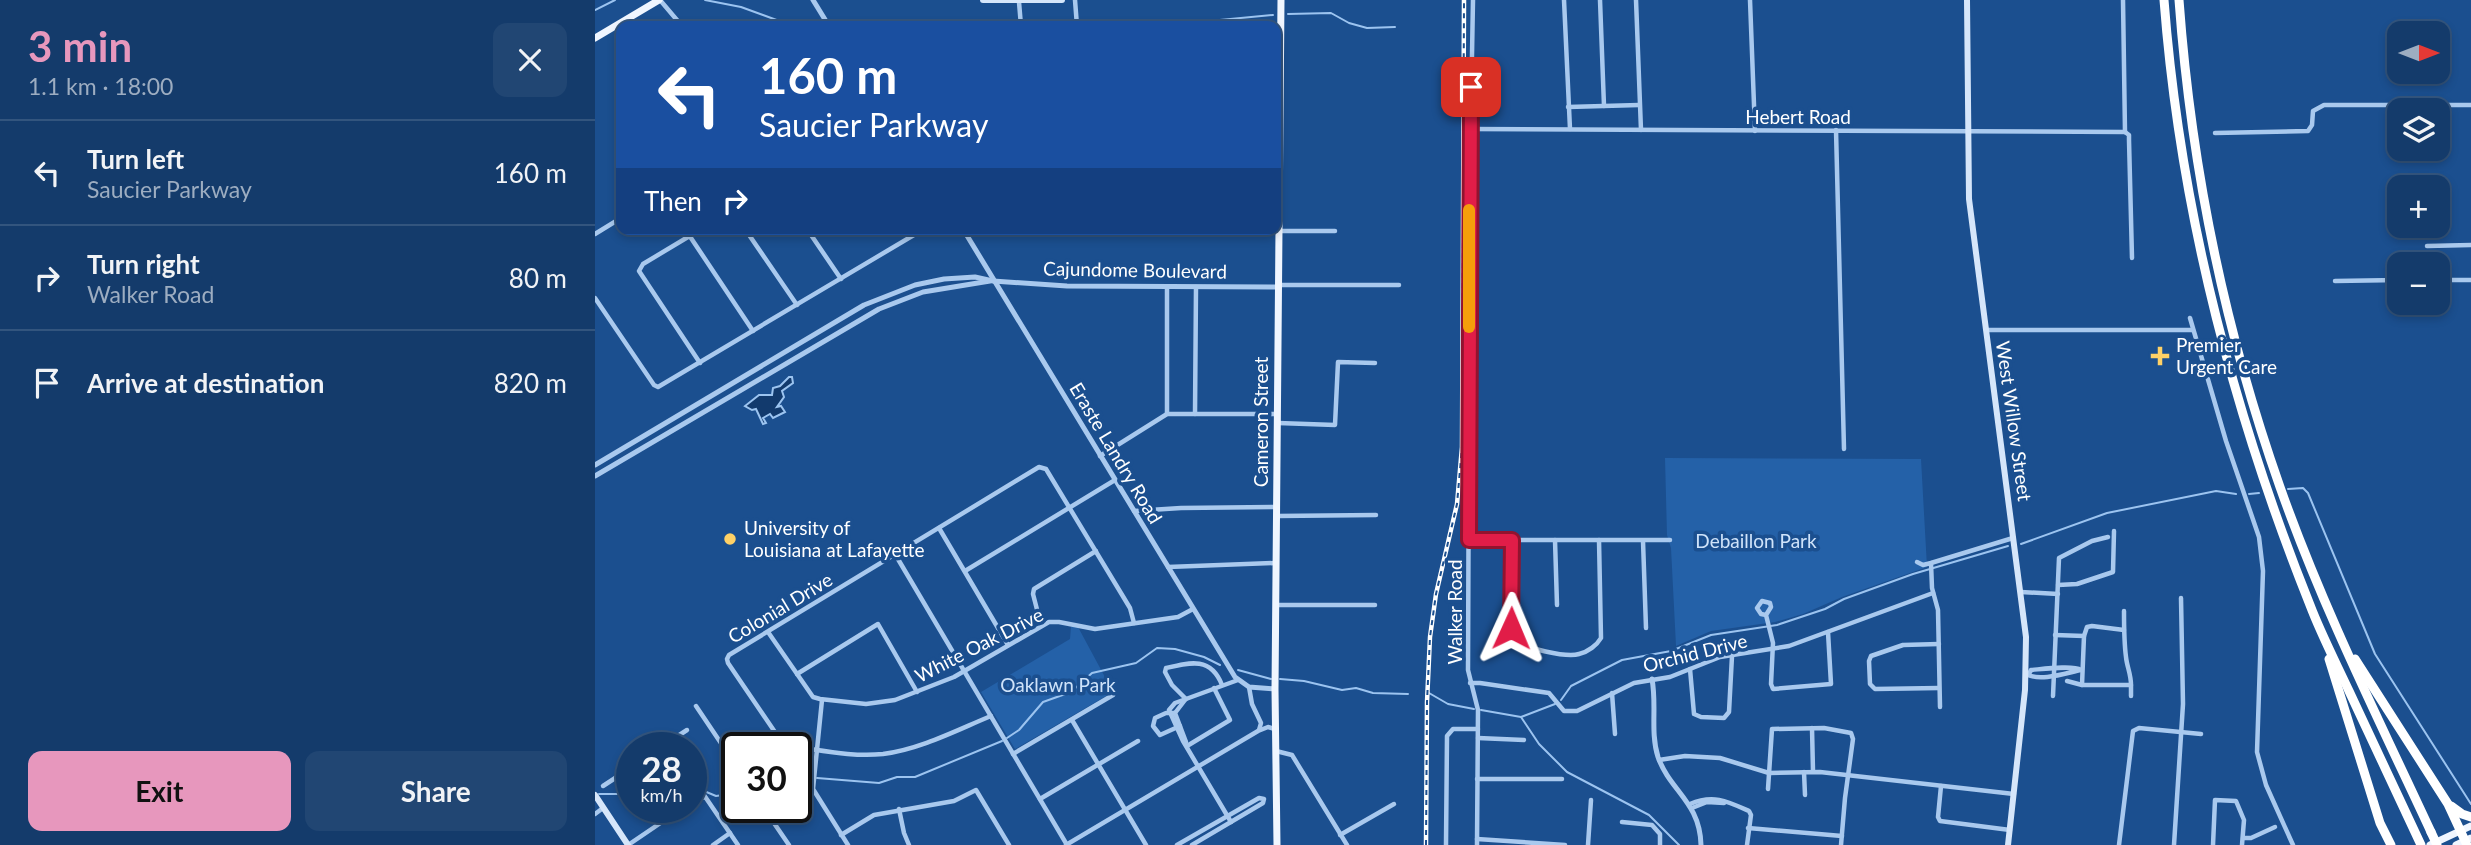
<!DOCTYPE html>
<meta charset="utf-8">
<style>
body{margin:0;font-family:Lato,sans-serif;background:#214673;color:#f1f3f6;height:100vh;display:flex;flex-direction:column;font-size:26px;white-space:nowrap}
*{box-sizing:border-box;margin:0}
p{font-size:23px;color:#9dadc1}
.icon{flex:none;width:38px;height:38px;fill:none;stroke:currentColor;stroke-width:2;stroke-linecap:round;stroke-linejoin:round}
.map{position:relative;flex:1;overflow:hidden}
.panel{display:flex;flex-direction:column;background:#143b6b;width:595px}
.panel>*{flex:none}
.hud{position:absolute;left:21px;top:21px;width:665px;height:214px;border-radius:14px;box-shadow:0 4px 10px #0003,0 0 0 2px #33557e;background:#1a4fa0;color:#fff;overflow:hidden}
.needle{width:46px;rotate:90deg}
.buttons{position:absolute;left:1792px;top:21px;display:grid;gap:14px}
.buttons a{display:grid;place-items:center;width:63px;height:63px;border-radius:14px;background:#143b6b;box-shadow:0 4px 10px #0003,0 0 0 2px #33557e;font-size:35px}
.speed{position:absolute;left:21px;top:732px;display:flex;gap:14px;font-size:35px;font-weight:700;text-align:center}
.speed>*{display:grid;place-content:center;width:91px;height:91px;border-radius:50%;background:#143b6b;box-shadow:0 4px 10px #0003,0 0 0 2px #33557e;line-height:1}
.speed small{font-size:18px;font-weight:400}
.speed .limit{border:4px solid #111;border-radius:10px;background:#fff;color:#111}
.pin{position:absolute;display:grid;place-items:center;width:60px;height:60px;color:#fff;margin:-30px;border-radius:14px;box-shadow:0 4px 10px #0006}
.me{position:absolute;width:77px;margin:-38px;rotate:1deg;stroke-linejoin:round;filter:drop-shadow(0 0 5px #0008)}
.turn{display:flex;align-items:center;gap:24px;height:147px;padding:0 28px;font-size:32px}
.turn .icon{width:91px;height:91px;stroke-width:2.5}
.turn b{display:block;font-size:49px;line-height:60px}
.then{display:flex;align-items:center;height:66px;padding:0 28px;background:#0003;gap:14px;font-size:26px}
.round{display:grid;place-items:center;flex:none;width:74px;height:74px;border-radius:14px;background:#214673}
.overview{display:flex;align-items:center;justify-content:space-between;height:119px;padding:0 28px}
h1{font-size:42px;font-weight:700;line-height:52px;color:#e797bd}
.cta{display:flex;gap:14px;margin-top:auto;padding:14px 28px}
.cta a{flex:1;height:80px;border-radius:14px;background:#e797bd;color:#111;font-size:28px;font-weight:700;line-height:80px;text-align:center}
.cta a+a{background:#214673;color:#f1f3f6}
ul{padding:0;list-style:none}
li{display:flex;align-items:center;gap:21px;height:105px;padding:0 28px;border-top:2px solid #33557e}
li div{flex:1}
li b{display:block;font-size:26px}
li em{font-style:normal}
main{display:flex;flex:1;min-height:0}
.map>svg:first-child{display:block}
.green{fill:#2461a8}
.water{fill:#123a6d;stroke:#9cc4f0;stroke-width:2}
.lines{fill:none;stroke-linecap:round;stroke-linejoin:round}
.stream{stroke:#9cc4f0;stroke-width:2}
.minor{stroke:#a9c9ee;stroke-width:4.5}
.tertiary{stroke:#a9c9ee;stroke-width:5}
.secondary{stroke:#d6e6fa;stroke-width:6}
.primary{stroke:#f0f6ff;stroke-width:7}
.motorway{stroke:#fff;stroke-width:9}
.rail-casing{stroke:#fff;stroke-width:4.5}
.rail{stroke:#1b4f8f;stroke-width:2;stroke-dasharray:5;stroke-linecap:butt}
.motorway-bridge{stroke:#fff;stroke-width:9}
.route-casing{stroke:#92132f;stroke-width:18}
.route{stroke:#e11d48;stroke-width:12}
.slow{stroke:#f59e0b;stroke-width:12}
.poi-dot{fill:#ffd166;stroke:#1b4f8f;stroke-width:2.5}
.labels{text-anchor:middle;stroke-width:7;stroke-linejoin:round;paint-order:stroke}
.street-label{font-size:19px;fill:#fff;stroke:#1b4f8f}
.poi-label{font-size:19px;fill:#fff;stroke:#1b4f8f;text-anchor:start}
.park-label{font-size:19px;fill:#cfe3fa;stroke:#1b4f8f}
</style>
<main>
<section class="panel">
<div class="overview"><div><h1>3 min</h1><p>1.1 km · 18:00</p></div><a class="round"><svg class="icon" aria-label="close" viewBox="0 0 24 24"><path d="M6 6l12 12M18 6L6 18"/></svg></a></div>
<ul>
<li><svg class="icon" aria-label="left" viewBox="0 0 24 24"><path d="M17 20v-9H6M10 6l-5 5 5 5"/></svg><div><b>Turn left</b><p>Saucier Parkway</p></div><em>160 m</em></li>
<li><svg class="icon" aria-label="right" viewBox="0 0 24 24"><path d="M7 20v-9h11M14 6l5 5-5 5"/></svg><div><b>Turn right</b><p>Walker Road</p></div><em>80 m</em></li>
<li><svg class="icon" aria-label="arrive" viewBox="0 0 24 24"><path d="M6 21V4h12l-3 4 3 4H6"/></svg><div><b>Arrive at destination</b></div><em>820 m</em></li>
</ul>
<div class="cta"><a>Exit</a><a>Share</a></div>
</section>
<div class="map">
<svg width="1876" height="845" viewBox="0 0 1876 845">
<rect width="100%" height="100%" fill="#1b4f8f"/>
<!-- green -->
<g class="green">
<polygon points="1070,458 1326,459 1332,567 1247,597 1208,614 1180,622 1116,631 1081,646 1076,548 1072,535"/>
<polygon points="476,627 483,627 518,692 420,749 386,692 475,639"/>
</g>
<!-- water -->
<polygon class="water" points="194,377 197,377 198,383 187,391 189,397 182,407 186,406 190,412 178,418 175,414 168,418 171,423 168,424 161,409 157,410 150,406 164,395 177,395 178,388 185,386"/>
<g class="lines">
<!-- stream -->
<g class="stream">
<polyline points="110,0 146,7 187,22 222,26"/>
<polyline points="0,10 20,0"/>
<polyline points="693,14 736,13 754,23 772,28 800,27"/>
<path d="M244,25C273,23 298,20 326,26"/>
<polyline points="505,26 510,26"/>
<polyline points="532,26 562,26 678,15"/>
<polyline points="1693,489 1708,488 1713,493 1780,654 1876,804"/>
<polyline points="1654,494 1664,493"/>
<polyline points="1426,544 1512,513 1621,491 1641,494"/>
<polyline points="643,670 676,679"/>
<polyline points="685,679 709,681 747,690 761,688 778,693 813,694"/>
<polyline points="834,693 853,704 879,709"/>
<polyline points="966,700 976,686 1027,660 1076,651 1116,635 1182,625 1230,609 1249,599 1318,574 1413,546"/>
<polyline points="886,710 926,717 944,744 972,772 1054,815 1084,845"/>
<polyline points="926,717 960,704"/>
<polyline points="412,738 424,730 448,702 476,692 497,673 541,663 562,648 580,649 609,657 625,665"/>
<polyline points="201,775 217,777"/>
<polyline points="222,778 284,783 302,777 320,777 407,741"/>
<polyline points="109,791 121,796 142,793"/>
<polyline points="4,794 24,794 37,790"/>
</g>
<!-- minor -->
<g class="minor">
<polyline points="65,0 87,26"/>
<polyline points="480,0 482,26"/>
<polyline points="878,0 875,164 873,670 883,710 882,845"/>
<polyline points="969,0 975,129"/>
<polyline points="1005,0 1009,106"/>
<polyline points="1041,0 1046,130"/>
<polyline points="1155,0 1160,131"/>
<polyline points="1528,0 1530,132"/>
<polyline points="424,2 426,26"/>
<polyline points="973,107 1044,105"/>
<polyline points="875,129 1530,132"/>
<polyline points="1241,130 1249,449"/>
<polyline points="1530,132 1534,135 1534,140 1537,258"/>
<polyline points="1620,133 1713,131 1717,125 1718,111 1729,105 1876,105"/>
<polyline points="90,229 158,331"/>
<polyline points="150,229 202,305"/>
<polyline points="212,229 246,279"/>
<polyline points="683,231 740,231"/>
<polyline points="0,234 26,218"/>
<polyline points="93,237 48,264 44,271 105,363"/>
<polyline points="1832,246 1876,245"/>
<polyline points="1843,280 1876,280"/>
<polyline points="1740,281 1804,280"/>
<polyline points="683,285 804,285"/>
<polyline points="572,287 572,414"/>
<polyline points="0,298 59,385 63,387 329,229"/>
<polyline points="1595,318 1631,441 1664,537 1668,571 1662,752 1671,785 1698,845"/>
<polyline points="1391,330 1598,330"/>
<polyline points="600,414 601,287"/>
<polyline points="683,423 740,425 743,362 780,363"/>
<polyline points="505,456 572,414 682,414"/>
<polyline points="539,511 586,508 681,507"/>
<polyline points="682,516 781,515"/>
<polyline points="344,528 413,645"/>
<polyline points="874,540 1075,540"/>
<path d="M917,540L916,628L920,640C928,648 972,658 984,654C993,652 1002,645 1006,638L1004,540"/>
<polyline points="960,540 962,605"/>
<polyline points="1048,541 1051,628"/>
<polyline points="300,554 472,845"/>
<polyline points="1322,562 1328,565 1336,563 1418,538"/>
<polyline points="1336,563 1337,588 1343,610 1345,707"/>
<polyline points="573,567 680,563"/>
<polyline points="370,571 520,480"/>
<polyline points="1463,585 1482,584 1518,572 1519,531"/>
<polyline points="1426,592 1463,594"/>
<polyline points="681,605 780,605"/>
<path d="M1529,611C1529,626 1529,642 1531,657C1532,667 1536,674 1536,685"/>
<polyline points="1171,615 1166,614 1162,608 1167,601 1175,603 1176,607 1171,615 1178,643 1176,684 1178,689 1236,684 1233,632"/>
<polyline points="446,625 438,594 439,589 501,551"/>
<polyline points="173,632 218,697 225,699 271,704 300,700 359,677 454,622 464,622 500,629 583,617 598,609"/>
<polyline points="1460,635 1489,636 1487,685 1536,685 1536,696"/>
<polyline points="1489,636 1492,627 1497,626 1529,630"/>
<polyline points="1344,644 1308,645 1276,656 1274,661 1275,684 1280,689 1344,688"/>
<polyline points="1095,669 1099,714 1106,717 1129,718 1134,712 1137,656"/>
<polyline points="202,674 283,624 322,692"/>
<path d="M1431,674C1445,682 1471,673 1486,670C1478,665 1448,669 1436,670L1434,674"/>
<polyline points="1472,681 1487,685"/>
<polyline points="875,683 885,683 954,693 969,711 982,711 1039,683 1075,677 1125,657 1194,646 1338,593"/>
<polyline points="654,687 657,704 666,723 664,730"/>
<polyline points="1017,693 1020,734"/>
<polyline points="1458,696 1464,558 1497,541 1513,537"/>
<path d="M591,699L577,685L570,672L571,668C596,662 616,657 627,685"/>
<polyline points="227,700 218,789 253,845"/>
<polyline points="590,700 580,713 591,742"/>
<polyline points="101,706 142,767"/>
<polyline points="580,713 571,713 560,718 558,726 565,735 585,726"/>
<polyline points="477,720 551,845"/>
<polyline points="1217,728 1218,771"/>
<polyline points="883,738 929,740"/>
<polyline points="592,746 635,720 619,688"/>
<polyline points="66,747 92,730"/>
<polyline points="199,747 192,745 184,738 133,663 132,659 134,655 444,467 451,469 535,608 539,623"/>
<path d="M201,747C230,751 259,757 288,754C326,749 362,730 396,716"/>
<polyline points="681,751 697,755 752,845"/>
<polyline points="418,754 518,695"/>
<polyline points="1064,760 1090,756 1125,758 1174,773 1225,772 1419,794"/>
<polyline points="1209,772 1210,795"/>
<polyline points="96,776 143,845"/>
<polyline points="882,779 967,779"/>
<polyline points="8,786 37,767"/>
<polyline points="1346,786 1343,817 1345,821 1415,830"/>
<polyline points="1173,789 1177,729 1229,728 1256,733 1258,739 1250,798 1246,845"/>
<polyline points="445,799 543,741"/>
<polyline points="96,802 110,797"/>
<path d="M1095,804C1118,794 1132,801 1154,811L1156,815L1152,845"/>
<polyline points="168,807 194,845"/>
<polyline points="1097,808 1112,802 1129,803"/>
<polyline points="304,809 309,833 314,845"/>
<polyline points="0,814 8,808"/>
<polyline points="636,822 588,741 574,710 580,703 643,680"/>
<polyline points="1027,822 1057,825 1065,834 1065,845"/>
<polyline points="1153,828 1247,836"/>
<polyline points="246,835 279,815 359,801 381,790 414,845"/>
<polyline points="745,835 799,804"/>
<polyline points="1648,838 1656,838 1680,827"/>
<polyline points="882,839 970,845"/>
<polyline points="33,845 89,807"/>
<polyline points="118,845 135,833"/>
<polyline points="471,845 663,731 673,727 680,729"/>
<polyline points="582,845 664,798 669,799 668,803 597,845"/>
<polyline points="851,845 852,736 858,729 883,729"/>
<polyline points="993,845 996,800"/>
<polyline points="1524,845 1538,731 1544,728 1606,734"/>
<polyline points="1579,845 1588,704 1586,598"/>
<polyline points="1618,845 1620,800 1641,801 1649,820 1647,845"/>
</g>
<!-- tertiary -->
<g class="tertiary">
<polyline points="218,0 234,26"/>
<polyline points="368,229 640,677 654,687 680,689"/>
<polyline points="0,465 269,305 320,285 349,279 380,277 398,281 472,286 683,287"/>
<polyline points="0,476 284,309 328,292 395,281"/>
<path d="M1057,679C1062,705 1055,732 1063,757C1075,791 1105,802 1106,845"/>
</g>
<!-- secondary -->
<g class="secondary">
<polyline points="388,0 467,0"/>
<polyline points="1372,0 1374,199 1431,637 1430,690 1413,845"/>
<polyline points="0,795 33,845"/>
</g>
<!-- primary -->
<g class="primary">
<polyline points="0,38 64,0"/>
<polyline points="682,845 680,689 686,0"/>
<polyline points="1835,845 1876,826"/>
<polyline points="1861,845 1876,838"/>
</g>
<!-- motorway -->
<g class="motorway">
<path d="M1569,0C1585,209 1637,410 1715,605C1726,634 1741,663 1754,691C1778,743 1802,794 1826,845"/>
<path d="M1584,0C1596,165 1630,331 1685,487C1727,606 1783,718 1836,832"/>
<polyline points="1734,659 1785,823 1796,845"/>
<polyline points="1760,659 1853,804 1872,845"/>
<polyline points="1856,806 1867,814 1876,817"/>
</g>
<!-- rail casing -->
<g class="rail-casing">
<polyline id="rail" points="831,845 832,702 835,637 841,594 862,504 867,447 869,0"/>
</g>
<!-- rail -->
<use href="#rail" class="rail"/>
<!-- motorway-bridge -->
<polyline class="motorway-bridge" points="1836,832 1842,845"/>
</g>
<g class="lines">
<!-- route casing -->
<g class="route-casing">
<polyline id="route" points="876,87 874,540 917,540 916,628"/>
</g>
<!-- route -->
<use href="#route" class="route"/>
<!-- slow -->
<polyline class="slow" points="874,327 874,210"/>
</g>
<!-- markers -->
<g class="poi-dot">
<path d="M1561.5 345.5h7v7h7v7h-7v7h-7v-7h-7v-7h7z"/>
<circle cx="135" cy="539" r="7"/>
</g>
<g class="labels">
<!-- street labels -->
<g class="street-label">
<text x="1203" y="124">Hebert Road</text>
<text transform="translate(540 270) rotate(1)" y="7">Cajundome Boulevard</text>
<text transform="translate(1419 421) rotate(82)" y="7">West Willow Street</text>
<text transform="translate(666 422) rotate(-90)" y="7">Cameron Street</text>
<text transform="translate(521 453) rotate(59)" y="7">Eraste Landry Road</text>
<text transform="translate(185 608) rotate(-31)" y="7">Colonial Drive</text>
<text transform="translate(860 612) rotate(-90)" y="7">Walker Road</text>
<text transform="translate(384 645) rotate(-27)" y="7">White Oak Drive</text>
<text transform="translate(1100 653) rotate(-14)" y="7">Orchid Drive</text>
</g>
<!-- poi labels -->
<g class="poi-label">
<text x="1581" y="352">Premier<tspan x="1581" dy="22">Urgent Care</tspan></text>
<text x="149" y="535">University of<tspan x="149" dy="22">Louisiana at Lafayette</tspan></text>
</g>
<!-- park labels -->
<g class="park-label">
<text x="1161" y="548">Debaillon Park</text>
<text x="463" y="692">Oaklawn Park</text>
</g>
</g>
</svg>
<div class="buttons">
<a><svg class="needle" viewBox="-14 -14 28 28"><path d="M0-13l5 13h-10z" fill="#e53935"/><path d="M0 13l5-13h-10z" fill="#9dadc1"/></svg></a>
<a><svg class="icon" aria-label="layers" viewBox="0 0 24 24"><path d="M12 4l9 5-9 5-9-5zM3 14l9 5 9-5"/></svg></a>
<a>+</a>
<a>−</a>
</div>
<div class="speed"><div>28<small>km/h</small></div><div class="limit">30</div></div>
<div class="pin" style="left:876px;top:87px;background:#d93025"><svg class="icon" aria-label="arrive" viewBox="0 0 24 24"><path d="M6 21V4h12l-3 4 3 4H6"/></svg></div>
<svg class="me" style="left:916px;top:628px" viewBox="-20 -20 40 40"><path d="M0-17L14 15 0 8-14 15z" fill="#e11d48" stroke="#fff" stroke-width="4"/></svg>
<div class="hud">
<div class="turn"><svg class="icon" aria-label="left" viewBox="0 0 24 24"><path d="M17 20v-9H6M10 6l-5 5 5 5"/></svg><div><b>160 m</b>Saucier Parkway</div></div>
<div class="then">Then<svg class="icon" aria-label="right" viewBox="0 0 24 24"><path d="M7 20v-9h11M14 6l5 5-5 5"/></svg></div>
</div>
</div>
</main>
